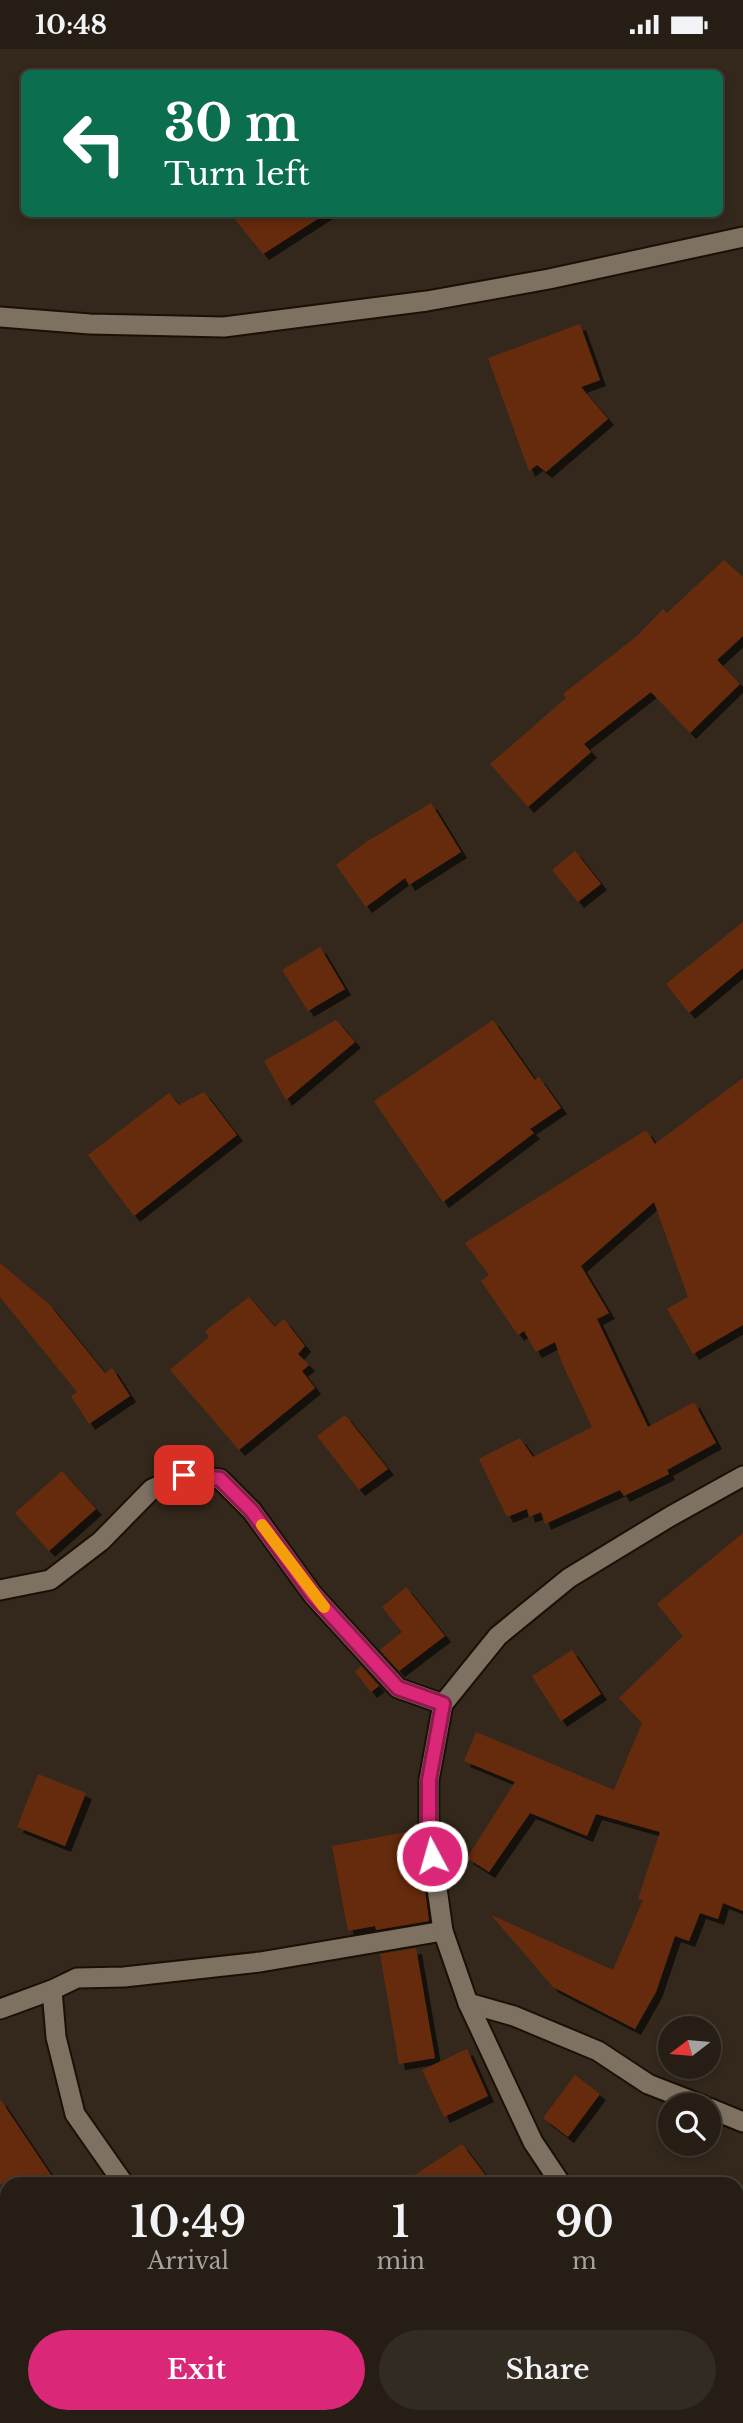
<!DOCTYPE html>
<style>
body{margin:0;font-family:"Libre Baskerville",serif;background:#322b22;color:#f1f3f6;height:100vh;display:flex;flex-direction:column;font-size:26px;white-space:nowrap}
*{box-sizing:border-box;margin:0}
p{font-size:23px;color:#a4a2a0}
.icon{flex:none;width:38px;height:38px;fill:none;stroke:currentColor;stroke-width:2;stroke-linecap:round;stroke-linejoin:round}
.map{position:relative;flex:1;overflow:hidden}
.drawer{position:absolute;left:0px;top:2128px;width:744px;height:247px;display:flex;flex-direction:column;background:#261e14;border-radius:21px 21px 0 0;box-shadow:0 4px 10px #0003,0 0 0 2px #423c34}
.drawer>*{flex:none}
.banner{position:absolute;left:21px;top:21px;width:702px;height:147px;border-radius:10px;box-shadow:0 4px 10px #0003,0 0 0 2px #423c34;background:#0b6e4f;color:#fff;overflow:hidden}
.needle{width:46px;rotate:254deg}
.buttons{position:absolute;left:658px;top:1967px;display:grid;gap:14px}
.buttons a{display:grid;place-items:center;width:63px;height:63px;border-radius:50%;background:#261e14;box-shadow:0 4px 10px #0003,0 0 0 2px #423c34;font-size:35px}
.pin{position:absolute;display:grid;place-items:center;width:60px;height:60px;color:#fff;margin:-30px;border-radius:14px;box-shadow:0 4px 10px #0006}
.me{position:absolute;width:77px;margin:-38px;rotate:354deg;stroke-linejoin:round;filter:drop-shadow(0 0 5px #0008)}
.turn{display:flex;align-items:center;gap:24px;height:147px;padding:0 28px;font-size:32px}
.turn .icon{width:91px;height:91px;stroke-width:2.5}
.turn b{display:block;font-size:49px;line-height:60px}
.eta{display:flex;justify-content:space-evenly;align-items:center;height:119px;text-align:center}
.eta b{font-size:42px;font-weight:600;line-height:49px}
.button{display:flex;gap:14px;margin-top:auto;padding:14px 28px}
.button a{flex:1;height:80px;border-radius:42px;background:#db2777;color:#fff;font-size:28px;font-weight:600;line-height:80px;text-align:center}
.button a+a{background:#322b22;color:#f1f3f6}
.status{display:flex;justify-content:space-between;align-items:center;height:49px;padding:0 35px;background:#261e14;direction:ltr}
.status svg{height:19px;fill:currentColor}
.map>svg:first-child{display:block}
.building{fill:#662c11;filter:url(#shadow)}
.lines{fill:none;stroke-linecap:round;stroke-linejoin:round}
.minor-casing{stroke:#1a1005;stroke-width:23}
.minor{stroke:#7e7162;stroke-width:19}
.route-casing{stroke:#8e194d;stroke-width:18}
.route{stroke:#db2777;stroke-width:12}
.slow{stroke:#f59e0b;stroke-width:12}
</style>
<div class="status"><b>10:48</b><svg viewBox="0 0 49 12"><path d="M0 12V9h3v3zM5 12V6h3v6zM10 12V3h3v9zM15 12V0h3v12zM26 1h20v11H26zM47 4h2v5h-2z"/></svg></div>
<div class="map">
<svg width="743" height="2374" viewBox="0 0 743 2374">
<defs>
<filter id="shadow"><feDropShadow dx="6" dy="6" stdDeviation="0" flood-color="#0009"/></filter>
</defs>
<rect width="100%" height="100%" fill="#33281b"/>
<!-- building -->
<g class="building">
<polygon points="230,164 327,164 263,205"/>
<polygon points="580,275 600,331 581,338 608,370 546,423 537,416 529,422 488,309"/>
<polygon points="724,511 743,528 743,587 717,611 740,635 690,684 651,643 584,695 591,703 528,758 490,715 566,649 563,645 637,587 663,560 667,564"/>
<polygon points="431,754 461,803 409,836 405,829 366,858 336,816 366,793"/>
<polygon points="575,802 601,835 578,853 552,821"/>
<polygon points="743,873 743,919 689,964 666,935"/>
<polygon points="320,898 345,940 308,962 282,921"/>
<polygon points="336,971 355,993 286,1051 264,1012"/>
<polygon points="493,971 535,1031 539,1028 561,1059 530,1080 534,1084 443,1153 374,1052"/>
<polygon points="743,1029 743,1276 693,1305 667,1260 688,1248 654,1153 581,1217 609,1264 597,1270 648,1378 694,1353 716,1394 667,1421 669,1425 624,1447 620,1441 545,1475 541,1463 529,1468 527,1460 507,1468 479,1410 520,1389 533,1408 592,1378 562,1314 555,1293 536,1303 524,1282 518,1286 481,1232 489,1226 465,1194 646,1081 655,1095"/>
<polygon points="204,1043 237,1086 134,1167 88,1106 169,1044 179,1056"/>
<polygon points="0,1214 49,1255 105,1324 112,1319 130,1347 89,1375 71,1347 77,1343 0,1248"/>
<polygon points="249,1248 275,1278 284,1270 305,1297 298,1305 309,1316 302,1322 315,1339 239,1401 170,1321 209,1288 205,1282"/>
<polygon points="345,1366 388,1420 359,1441 317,1387"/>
<polygon points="62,1422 96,1460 49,1502 15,1464"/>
<polygon points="743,1484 743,1862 723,1854 718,1870 700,1864 689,1892 675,1887 656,1943 635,1980 553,1938 491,1866 613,1921 643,1851 638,1850 660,1783 596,1765 587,1787 530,1764 489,1823 467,1809 515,1733 464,1712 476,1683 614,1741 642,1674 619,1649 683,1587 657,1555"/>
<polygon points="406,1538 445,1587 399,1622 380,1601 402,1583 382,1558"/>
<polygon points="572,1601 601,1645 561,1672 532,1627"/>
<polygon points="361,1617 379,1637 371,1643 355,1623"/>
<polygon points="38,1725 86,1744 65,1797 17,1778"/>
<polygon points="417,1781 429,1872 376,1881 375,1877 348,1882 332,1797"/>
<polygon points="416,1899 435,2009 399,2015 380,1905"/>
<polygon points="467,2000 488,2047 444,2068 422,2021"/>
<polygon points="575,2026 600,2045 568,2088 543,2069"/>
<polygon points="0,2050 57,2135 0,2135"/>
<polygon points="462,2095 492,2135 401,2135"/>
</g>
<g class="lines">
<!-- minor casing -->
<g class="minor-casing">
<g id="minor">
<polyline points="0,268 90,275 224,278 427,252 549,230 743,188"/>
<polyline points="0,1541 50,1531 101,1492 152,1440 184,1426 220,1430 252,1462 313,1546 398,1639 443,1655"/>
<polyline points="52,1941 56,1988 75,2065 124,2135"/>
<polyline points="468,1954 514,1967 598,2002 648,2035 702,2056"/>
<polyline points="0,1960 52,1941 77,1929 124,1928 260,1913 443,1882"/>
<polyline points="709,2059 743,2073"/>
<polyline points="561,2135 533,2093 468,1954 443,1882 429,1782 429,1731 443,1655 498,1587 569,1529 671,1467 743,1427"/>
<polyline points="0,2358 10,2374"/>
<polyline points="266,2368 271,2374"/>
<polyline points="721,2368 725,2374"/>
</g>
</g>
<!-- minor -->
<use href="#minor" class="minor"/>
</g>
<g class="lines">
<!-- route casing -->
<g class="route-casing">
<polyline id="route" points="184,1426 220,1430 252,1462 313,1546 398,1639 443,1655 429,1731 429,1782 432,1807"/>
</g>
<!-- route -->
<use href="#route" class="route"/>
<!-- slow -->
<polyline class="slow" points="262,1476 324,1558"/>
</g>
</svg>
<div class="buttons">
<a><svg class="needle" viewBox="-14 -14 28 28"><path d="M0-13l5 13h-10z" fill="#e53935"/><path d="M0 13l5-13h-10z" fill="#a4a2a0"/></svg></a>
<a><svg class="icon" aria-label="search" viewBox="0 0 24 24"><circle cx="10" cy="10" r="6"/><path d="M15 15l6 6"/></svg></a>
</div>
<div class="pin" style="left:184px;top:1426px;background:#d93025"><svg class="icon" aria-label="arrive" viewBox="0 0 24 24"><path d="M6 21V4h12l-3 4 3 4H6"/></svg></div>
<svg class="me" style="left:432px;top:1807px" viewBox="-20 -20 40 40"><circle r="17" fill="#db2777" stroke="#fff" stroke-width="3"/><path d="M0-11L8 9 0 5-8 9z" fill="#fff"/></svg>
<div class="banner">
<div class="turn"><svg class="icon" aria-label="left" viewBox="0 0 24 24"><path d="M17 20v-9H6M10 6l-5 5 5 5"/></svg><div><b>30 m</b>Turn left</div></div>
</div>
<section class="drawer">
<div class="eta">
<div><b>10:49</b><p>Arrival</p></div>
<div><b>1</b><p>min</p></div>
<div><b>90</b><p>m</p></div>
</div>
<div class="button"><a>Exit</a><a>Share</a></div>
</section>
</div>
